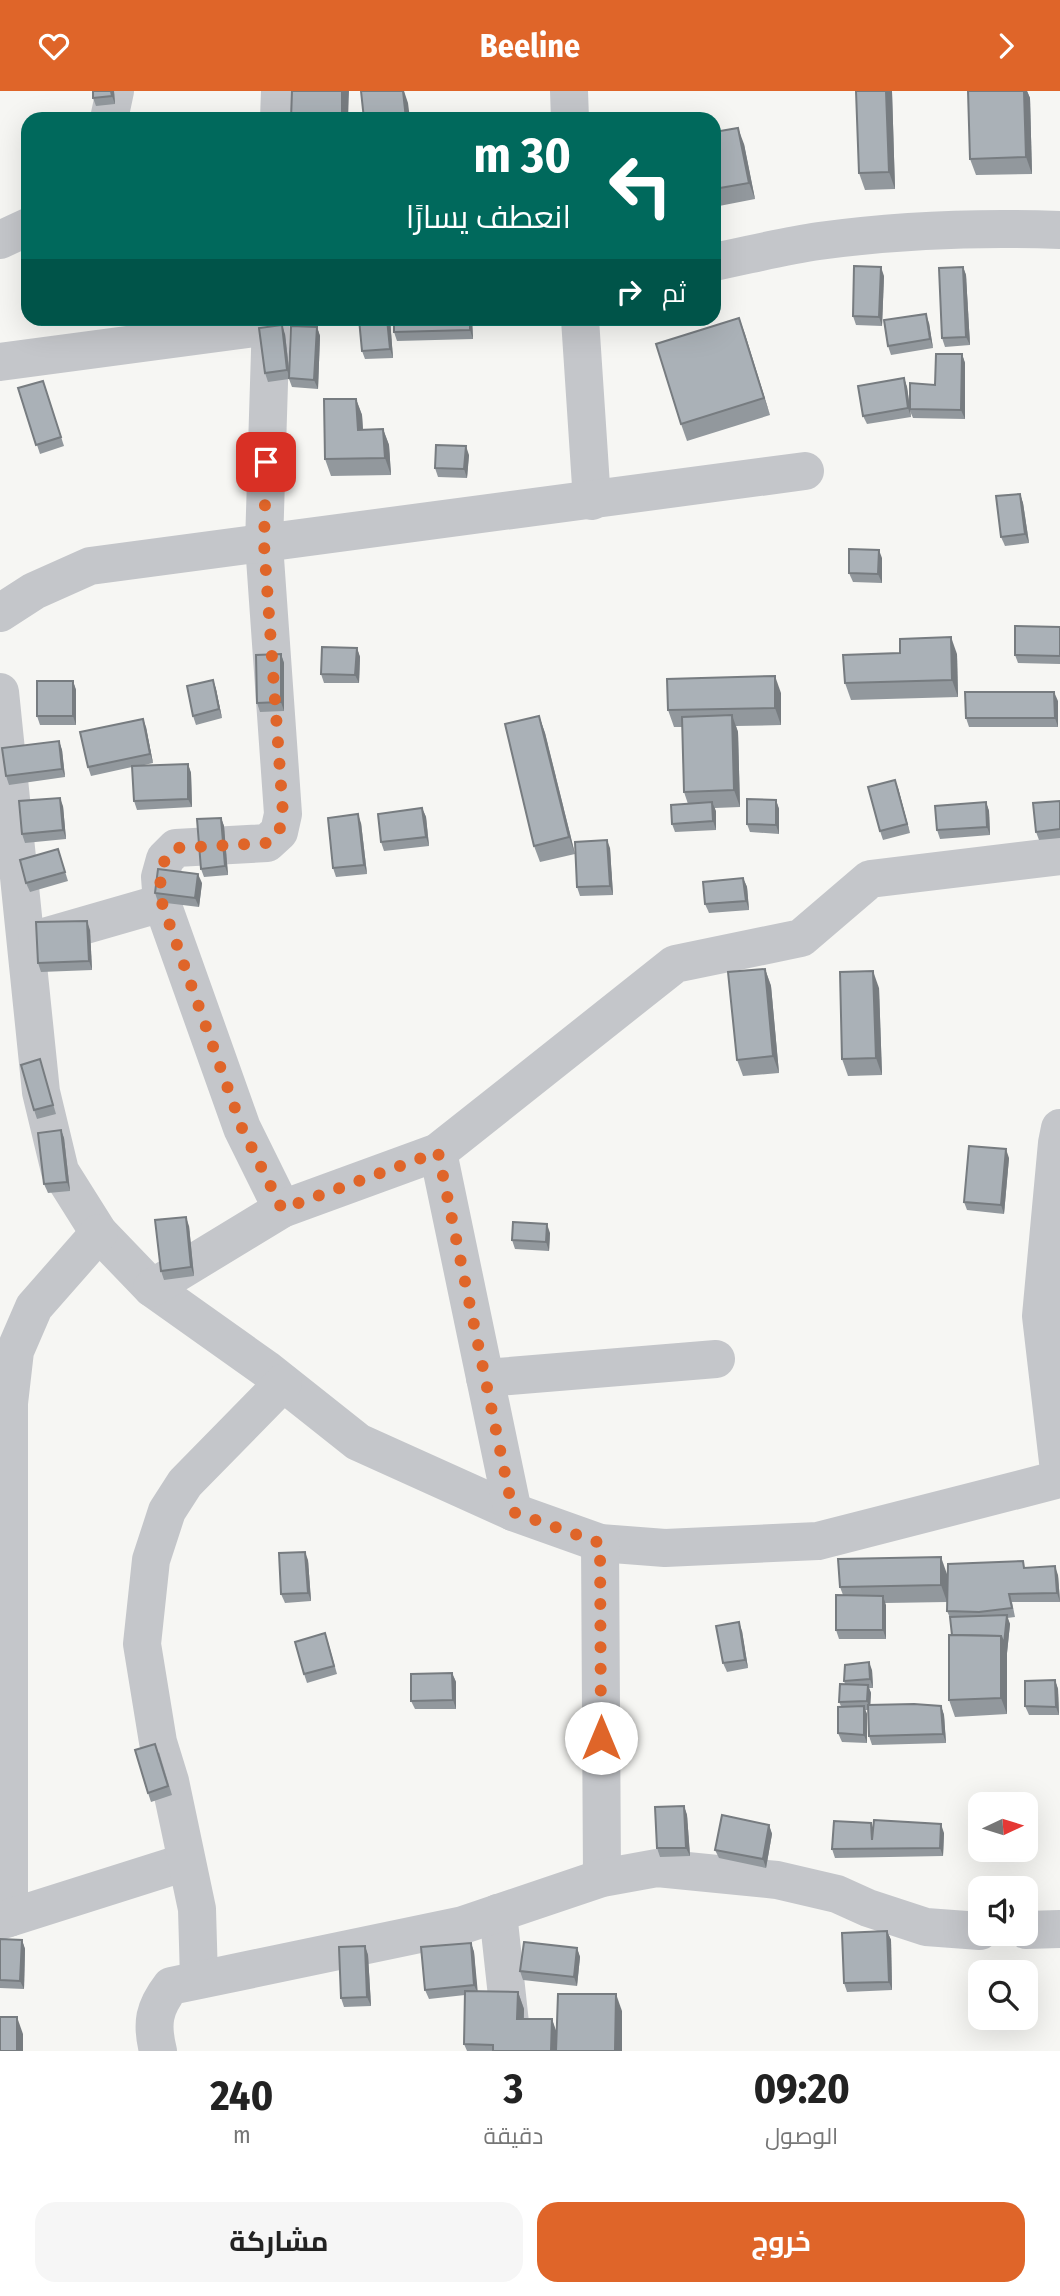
<!DOCTYPE html>
<html lang="ar">
<meta charset="utf-8">
<style>
body{margin:0;font-family:"Fira Sans Condensed",Cairo,sans-serif;background:#f6f6f6;color:#222;direction:rtl;height:100vh;display:flex;flex-direction:column;font-size:26px;white-space:nowrap}
*{box-sizing:border-box;margin:0}
p{font-size:23px;color:#767676}
.icon{flex:none;width:38px;height:38px;fill:none;stroke:currentColor;stroke-width:2;stroke-linecap:round;stroke-linejoin:round}
.map{position:relative;height:1960px;overflow:hidden;direction:ltr}
.panel{display:flex;flex-direction:column;background:#fff;flex:1}
.panel>*{flex:none}
.banner{position:absolute;left:21px;top:21px;width:700px;height:214px;border-radius:21px;box-shadow:0 7px 28px #0002;direction:rtl;background:#00695c;color:#fff;overflow:hidden}
.needle{width:46px;rotate:86deg}
.fabs{position:absolute;left:968px;top:1701px;display:grid;gap:14px}
.fabs a{display:grid;place-items:center;width:70px;height:70px;border-radius:14px;background:#fff;box-shadow:0 7px 28px #0002;font-size:35px}
.pin{position:absolute;display:grid;place-items:center;width:60px;height:60px;color:#fff;margin:-30px;border-radius:14px;box-shadow:0 4px 10px #0006}
.me{position:absolute;width:77px;margin:-38px;rotate:0deg;stroke-linejoin:round;filter:drop-shadow(0 0 5px #0008)}
.turn{display:flex;align-items:center;gap:24px;height:147px;padding:0 35px;font-size:32px}
.turn .icon{width:91px;height:91px;stroke-width:2.5}
.turn b{display:block;font-size:49px;line-height:60px}
.then{display:flex;align-items:center;height:66px;padding:0 35px;background:#0003;gap:14px;font-size:26px}
.eta{display:flex;justify-content:space-evenly;align-items:center;height:119px;text-align:center}
.eta b{font-size:42px;font-weight:700;line-height:49px}
.primary-button{display:flex;gap:14px;margin-top:auto;padding:14px 35px}
.primary-button a{flex:1;height:80px;border-radius:21px;background:#df6529;color:#fff;font-size:28px;font-weight:700;line-height:80px;text-align:center}
.primary-button a+a{background:#f6f6f6;color:#222}
header{display:flex;justify-content:space-between;align-items:center;height:91px;padding:0 35px;background:#df6529;color:#fff;font-size:32px;font-weight:700}
.map>svg:first-child{display:block}
.lines{fill:none;stroke-linecap:round;stroke-linejoin:round}
.street{stroke:#c4c6ca;stroke-width:38}
.wall{fill:#92989d}
.shaded-wall{fill:#777c80}
.building{fill:#aab1b7;stroke:#777c80;stroke-width:2}
.route{stroke:#df6529;stroke-width:12;stroke-dasharray:0 21.6}
</style>
<header><svg class="icon" aria-label="forward" viewBox="0 0 24 24"><path d="M9 5l7 7-7 7"/></svg>Beeline<svg class="icon" aria-label="heart" viewBox="0 0 24 24"><path d="M12 20l-8-8c-3-5 5-10 8-4 3-6 11-1 8 4z"/></svg></header>
<div class="map">
<svg width="1060" height="1960" viewBox="0 0 1060 1960">
<rect width="100%" height="100%" fill="#f6f6f3"/>
<g class="lines">
<!-- street -->
<g class="street">
<polyline points="569,0 570,28"/>
<polyline points="109,28 115,0"/>
<polyline points="279,28 280,0"/>
<polyline points="0,149 28,136"/>
<path d="M714,171C749,164 784,155 819,150C899,139 980,136 1060,139"/>
<polyline points="271,228 264,453 283,723 279,741 267,752 176,757 165,768 160,786 162,812 242,1037 282,1118"/>
<polyline points="580,228 592,410"/>
<polyline points="0,271 270,235"/>
<polyline points="0,522 34,500 90,475 805,380"/>
<polyline points="0,601 41,1001 60,1080 99,1142 152,1197 266,1278 358,1351 513,1421 600,1452 665,1457 818,1450 1060,1388 1041,1225 1057,1052 1060,1037"/>
<polyline points="37,848 162,812"/>
<polyline points="438,1061 513,1421"/>
<polyline points="152,1197 282,1118 438,1061 675,873 801,847 870,788 1060,765"/>
<polyline points="485,1287 716,1268"/>
<polyline points="600,1452 602,1787"/>
<polyline points="498,1822 513,1960"/>
<polyline points="9,1827 9,1312 15,1260 34,1216 99,1142"/>
<polyline points="0,1830 186,1771"/>
<polyline points="1026,1839 1060,1838"/>
<polyline points="199,1888 197,1818 170,1690 158,1651 142,1553 151,1469 167,1420 185,1392 283,1292"/>
<path d="M158,1960C151,1932 154,1917 171,1895L463,1834L602,1787L657,1777L777,1789L837,1803L868,1817L926,1836L980,1840"/>
</g>
</g>
<!-- wall -->
<g class="wall">
<polygon points="114,0 115,13 96,15 93,7"/>
<polygon points="892,0 895,98 865,99 859,82"/>
<polygon points="968,0 1027,0 1030,7 1032,83 976,84 970,68"/>
<polygon points="714,41 744,53 755,108 714,116"/>
<polygon points="963,176 966,184 970,254 945,256 942,247"/>
<polygon points="884,185 882,235 856,234 853,225"/>
<polygon points="739,227 770,324 687,350 681,333"/>
<polygon points="390,228 393,267 365,268 362,260"/>
<polygon points="472,228 473,248 397,250 394,241"/>
<polygon points="929,232 933,257 891,264 888,255"/>
<polygon points="317,236 320,245 318,298 292,296 289,288 268,291 265,282 285,243 289,277"/>
<polygon points="962,263 965,272 965,328 913,327 910,320 911,326 867,333 863,325 904,287 907,296 910,316 935,294"/>
<polygon points="43,290 64,355 40,363 18,297"/>
<polygon points="356,308 362,324 363,339 383,338 389,354 391,384 331,385 325,368"/>
<polygon points="469,364 467,387 438,386 435,377"/>
<polygon points="1020,403 1023,412 1029,452 1005,455 1001,446"/>
<polygon points="882,467 882,492 853,491 849,482"/>
<polygon points="1060,536 1060,573 1018,572 1015,564"/>
<polygon points="357,557 360,566 359,592 324,592 321,583"/>
<polygon points="281,563 284,572 284,620 260,621 257,612"/>
<polygon points="957,563 958,606 851,609 845,592"/>
<polygon points="213,589 216,598 222,627 196,634 193,625"/>
<polygon points="73,590 76,599 76,634 40,634 37,625"/>
<polygon points="781,602 781,634 736,635 738,641 740,716 715,717 716,739 675,741 672,733 688,713 684,701 682,636 674,636 668,619"/>
<polygon points="1058,610 1058,636 969,636 966,627"/>
<polygon points="539,625 545,642 575,763 540,771 534,755"/>
<polygon points="146,636 153,672 140,675 188,673 191,682 192,716 137,719 134,710 132,676 91,685 88,676"/>
<polygon points="59,650 62,659 65,686 9,694 6,685"/>
<polygon points="898,697 910,742 883,749 880,740"/>
<polygon points="776,709 779,718 779,743 750,741 747,733"/>
<polygon points="1060,710 1060,747 1039,749 1036,741"/>
<polygon points="986,711 989,720 990,744 940,748 937,739"/>
<polygon points="63,715 66,748 25,752 22,743"/>
<polygon points="422,717 426,726 429,755 384,760 381,751"/>
<polygon points="221,727 224,735 228,784 204,786 201,778"/>
<polygon points="361,732 367,783 336,786 333,777"/>
<polygon points="610,757 613,804 580,805 577,796"/>
<polygon points="58,758 68,790 30,801 26,792"/>
<polygon points="743,787 747,796 749,819 709,822 705,813"/>
<polygon points="202,792 199,816 158,811 155,802"/>
<polygon points="90,839 92,879 41,881 38,872"/>
<polygon points="765,878 771,895 779,982 743,985 737,969"/>
<polygon points="879,897 882,984 848,985 842,968"/>
<polygon points="40,968 56,1023 37,1028 34,1019"/>
<polygon points="61,1039 64,1047 70,1100 48,1102 44,1093"/>
<polygon points="1009,1067 1004,1123 967,1119 964,1111"/>
<polygon points="189,1135 194,1185 164,1189 161,1180"/>
<polygon points="550,1142 549,1160 515,1158 512,1149"/>
<polygon points="308,1469 311,1510 285,1512 281,1503"/>
<polygon points="1026,1477 1058,1484 1060,1511 1012,1511 1015,1526 1007,1527 1010,1533 1007,1562 1007,1623 955,1626 949,1609 952,1544 951,1529 947,1520 947,1511 885,1512 886,1548 839,1548 836,1539 843,1504 840,1496 947,1483 947,1509"/>
<polygon points="742,1540 748,1577 727,1581 723,1572"/>
<polygon points="328,1551 337,1583 307,1592 304,1583"/>
<polygon points="872,1579 873,1597 869,1597 871,1602 870,1614 941,1615 944,1624 946,1652 872,1654 869,1645 869,1619 865,1619 867,1623 867,1652 842,1651 838,1642 841,1615 839,1611 845,1593 844,1590"/>
<polygon points="452,1582 456,1591 456,1618 415,1618 411,1610"/>
<polygon points="1055,1589 1058,1598 1059,1624 1029,1624 1025,1615"/>
<polygon points="159,1661 172,1704 151,1711 148,1702"/>
<polygon points="684,1715 687,1724 690,1765 660,1766 657,1757"/>
<polygon points="871,1732 873,1738 944,1742 943,1765 835,1767 832,1758"/>
<polygon points="769,1734 772,1743 766,1777 719,1767 715,1759"/>
<polygon points="887,1840 891,1849 892,1899 847,1901 844,1892"/>
<polygon points="0,1848 22,1849 25,1858 24,1898 0,1897"/>
<polygon points="471,1852 474,1861 477,1900 518,1901 524,1918 524,1928 552,1928 556,1942 622,1920 622,1960 467,1960 464,1953 465,1904 429,1908 425,1899"/>
<polygon points="365,1855 368,1864 371,1915 344,1916 341,1907"/>
<polygon points="577,1857 580,1866 577,1895 523,1889 520,1880"/>
</g>
<!-- shaded-wall -->
<g class="shaded-wall">
<polygon points="111,0 114,0 115,13 112,5"/>
<polygon points="342,0 349,0 348,28 342,28"/>
<polygon points="403,0 404,0 408,12 410,28 406,28"/>
<polygon points="886,0 892,0 895,98 889,81"/>
<polygon points="1024,0 1027,0 1030,7 1032,83 1026,66"/>
<polygon points="738,37 744,53 755,108 749,92"/>
<polygon points="881,176 884,185 882,235 879,226"/>
<polygon points="963,176 966,184 970,254 966,246"/>
<polygon points="926,223 929,232 933,257 930,248"/>
<polygon points="739,227 745,243 770,324 764,307"/>
<polygon points="387,228 390,228 393,267 390,258"/>
<polygon points="470,228 472,228 473,248 470,239"/>
<polygon points="282,234 285,243 290,288 287,279"/>
<polygon points="317,236 320,245 318,298 314,289"/>
<polygon points="962,263 965,272 965,328 961,319"/>
<polygon points="904,287 907,296 911,326 908,317"/>
<polygon points="356,308 362,324 364,355 358,339"/>
<polygon points="383,338 389,354 391,384 385,367"/>
<polygon points="466,355 469,364 467,387 464,378"/>
<polygon points="1020,403 1023,412 1029,452 1025,443"/>
<polygon points="879,459 882,467 882,492 878,483"/>
<polygon points="951,546 957,563 958,606 952,589"/>
<polygon points="357,557 360,566 359,592 355,584"/>
<polygon points="281,563 284,572 284,620 281,611"/>
<polygon points="775,585 781,602 781,634 775,617"/>
<polygon points="213,589 216,598 222,627 219,618"/>
<polygon points="73,590 76,599 76,634 73,625"/>
<polygon points="1054,601 1058,610 1058,636 1055,627"/>
<polygon points="732,624 738,641 740,716 734,699"/>
<polygon points="539,625 545,642 575,763 569,746"/>
<polygon points="143,628 146,636 153,672 150,663"/>
<polygon points="59,650 62,659 65,686 62,678"/>
<polygon points="188,673 191,682 192,716 188,708"/>
<polygon points="895,689 898,697 910,742 907,733"/>
<polygon points="60,707 63,715 66,748 63,739"/>
<polygon points="776,709 779,718 779,743 776,734"/>
<polygon points="712,711 716,720 716,739 713,730"/>
<polygon points="986,711 989,720 990,744 987,736"/>
<polygon points="422,717 426,726 429,755 426,746"/>
<polygon points="358,723 361,732 367,783 364,774"/>
<polygon points="221,727 224,735 228,784 225,775"/>
<polygon points="607,749 610,757 613,804 610,795"/>
<polygon points="198,783 202,792 199,816 195,807"/>
<polygon points="743,787 747,796 749,819 746,810"/>
<polygon points="87,830 90,839 92,879 89,870"/>
<polygon points="765,878 771,895 779,982 773,965"/>
<polygon points="873,880 879,897 882,984 876,967"/>
<polygon points="61,1039 64,1047 70,1100 67,1091"/>
<polygon points="1006,1058 1009,1067 1004,1123 1001,1114"/>
<polygon points="186,1126 189,1135 194,1185 191,1176"/>
<polygon points="547,1133 550,1142 549,1160 546,1151"/>
<polygon points="305,1461 308,1469 311,1510 308,1502"/>
<polygon points="941,1466 947,1483 947,1511 941,1494"/>
<polygon points="1055,1475 1058,1484 1060,1511 1057,1502"/>
<polygon points="883,1505 886,1514 886,1548 883,1539"/>
<polygon points="1007,1524 1010,1533 1007,1562 1007,1623 1001,1607 1001,1545"/>
<polygon points="739,1531 742,1540 748,1577 745,1569"/>
<polygon points="869,1571 872,1579 873,1597 870,1588"/>
<polygon points="452,1582 456,1591 456,1618 453,1609"/>
<polygon points="1055,1589 1058,1598 1059,1624 1056,1616"/>
<polygon points="868,1594 871,1602 870,1619 867,1610"/>
<polygon points="864,1615 867,1623 867,1652 864,1644"/>
<polygon points="941,1615 944,1624 946,1652 943,1643"/>
<polygon points="684,1715 687,1724 690,1765 686,1757"/>
<polygon points="941,1733 944,1742 943,1765 940,1757"/>
<polygon points="769,1734 772,1743 766,1777 763,1768"/>
<polygon points="887,1840 891,1849 892,1899 889,1891"/>
<polygon points="22,1849 25,1858 24,1898 20,1890"/>
<polygon points="471,1852 474,1861 478,1903 474,1894"/>
<polygon points="365,1855 368,1864 371,1915 367,1906"/>
<polygon points="577,1857 580,1866 577,1895 574,1886"/>
<polygon points="518,1901 524,1918 523,1944 517,1928"/>
<polygon points="616,1903 622,1920 622,1960 615,1960"/>
<polygon points="17,1926 23,1943 23,1960 17,1960"/>
<polygon points="552,1928 558,1945 557,1960 551,1960"/>
</g>
<!-- building -->
<g class="building">
<polygon points="93,0 111,0 112,5 93,7"/>
<polygon points="292,0 342,0 342,28 291,28"/>
<polygon points="361,0 403,0 406,28 364,28"/>
<polygon points="856,0 886,0 889,81 859,82"/>
<polygon points="968,0 1024,0 1026,66 970,68"/>
<polygon points="738,37 749,92 714,98 714,41"/>
<polygon points="854,175 881,176 879,226 853,225"/>
<polygon points="963,176 966,246 942,247 939,177"/>
<polygon points="926,223 930,248 888,255 884,229"/>
<polygon points="739,227 764,307 681,333 656,253"/>
<polygon points="359,228 387,228 390,258 362,260"/>
<polygon points="394,228 470,228 470,239 394,241"/>
<polygon points="282,234 287,279 265,282 259,237"/>
<polygon points="291,235 317,236 314,289 289,287"/>
<polygon points="936,263 962,263 961,319 910,318 910,292 935,294"/>
<polygon points="904,287 908,317 863,325 858,295"/>
<polygon points="43,290 61,346 36,354 18,297"/>
<polygon points="324,308 356,308 358,339 383,338 385,367 325,368"/>
<polygon points="436,354 466,355 464,378 435,377"/>
<polygon points="1020,403 1025,443 1001,446 996,405"/>
<polygon points="849,458 879,459 878,483 849,482"/>
<polygon points="1015,535 1060,536 1060,565 1015,564"/>
<polygon points="951,546 952,589 845,592 843,564 900,562 900,548"/>
<polygon points="322,556 357,557 355,584 321,583"/>
<polygon points="281,563 281,611 257,612 256,564"/>
<polygon points="775,585 775,617 668,619 667,588"/>
<polygon points="213,589 219,618 193,625 187,595"/>
<rect x="37" y="590" width="36" height="35"/>
<polygon points="965,601 1054,601 1055,627 966,627"/>
<polygon points="732,624 734,699 684,701 682,626"/>
<polygon points="539,625 569,746 534,755 505,633"/>
<polygon points="143,628 150,663 88,676 80,641"/>
<polygon points="59,650 62,678 6,685 2,657"/>
<polygon points="188,673 188,708 134,710 132,675"/>
<polygon points="895,689 907,733 880,740 868,696"/>
<polygon points="60,707 63,739 22,743 19,710"/>
<polygon points="747,708 776,709 776,734 747,733"/>
<polygon points="1060,710 1060,738 1036,741 1033,712"/>
<polygon points="712,711 713,730 672,733 671,714"/>
<polygon points="986,711 987,736 937,739 935,715"/>
<polygon points="422,717 426,746 381,751 378,723"/>
<polygon points="358,723 364,774 333,777 328,727"/>
<polygon points="221,727 225,775 201,778 197,728"/>
<polygon points="607,749 610,795 577,796 575,751"/>
<polygon points="58,758 65,781 26,792 20,769"/>
<polygon points="158,778 198,783 195,807 155,802"/>
<polygon points="743,787 746,810 705,813 703,791"/>
<polygon points="87,830 89,870 38,872 36,831"/>
<polygon points="765,878 773,965 737,969 728,881"/>
<polygon points="873,880 876,967 842,968 840,881"/>
<polygon points="40,968 53,1014 34,1019 21,974"/>
<polygon points="61,1039 67,1091 44,1093 38,1042"/>
<polygon points="969,1055 1006,1058 1001,1114 964,1111"/>
<polygon points="186,1126 191,1176 161,1180 155,1129"/>
<polygon points="513,1131 547,1133 546,1151 512,1149"/>
<polygon points="305,1461 308,1502 281,1503 279,1462"/>
<polygon points="941,1466 941,1494 840,1496 838,1468"/>
<polygon points="1023,1470 1024,1477 1055,1475 1057,1502 1009,1503 1012,1517 979,1521 947,1520 948,1473"/>
<polygon points="836,1504 883,1505 883,1539 836,1539"/>
<polygon points="1007,1524 1004,1553 1001,1545 952,1544 950,1526"/>
<polygon points="739,1531 745,1569 723,1572 716,1535"/>
<polygon points="325,1542 334,1575 304,1583 295,1551"/>
<polygon points="949,1544 1001,1545 1001,1607 949,1609"/>
<polygon points="869,1571 870,1588 844,1590 845,1574"/>
<polygon points="452,1582 453,1609 411,1610 411,1583"/>
<polygon points="1055,1589 1056,1616 1025,1615 1025,1590"/>
<polygon points="840,1593 868,1594 867,1610 839,1611"/>
<polygon points="914,1613 941,1615 943,1643 869,1645 868,1614"/>
<polygon points="864,1615 864,1644 838,1642 838,1616"/>
<polygon points="155,1653 168,1695 148,1702 135,1659"/>
<polygon points="684,1715 686,1757 657,1757 655,1716"/>
<polygon points="722,1724 769,1734 763,1768 715,1759"/>
<polygon points="874,1729 941,1733 940,1757 832,1758 834,1730 871,1732 872,1749"/>
<polygon points="887,1840 889,1891 844,1892 842,1842"/>
<polygon points="0,1848 22,1849 20,1890 0,1889"/>
<polygon points="524,1851 577,1857 574,1886 520,1880"/>
<polygon points="471,1852 474,1894 425,1899 421,1856"/>
<polygon points="365,1855 367,1906 341,1907 339,1856"/>
<polygon points="465,1900 518,1901 517,1928 552,1928 551,1960 493,1960 493,1954 464,1953"/>
<polygon points="558,1903 616,1903 615,1960 556,1960"/>
<rect x="0" y="1926" width="17" height="34"/>
</g>
<g class="lines">
<!-- route -->
<polyline class="route" points="266,371 264,453 283,723 279,741 267,752 176,757 165,768 160,786 162,812 242,1037 282,1118 438,1061 513,1421 600,1452 601,1647"/>
</g>
</svg>
<div class="fabs">
<a><svg class="needle" viewBox="-14 -14 28 28"><path d="M0-13l5 13h-10z" fill="#e53935"/><path d="M0 13l5-13h-10z" fill="#767676"/></svg></a>
<a><svg class="icon" aria-label="sound" viewBox="0 0 24 24"><path d="M4 9h4l5-4v14l-5-4H4zM17 9q2 3 0 6"/></svg></a>
<a><svg class="icon" aria-label="search" viewBox="0 0 24 24"><circle cx="10" cy="10" r="6"/><path d="M15 15l6 6"/></svg></a>
</div>
<div class="pin" style="left:266px;top:371px;background:#d93025"><svg class="icon" aria-label="arrive" viewBox="0 0 24 24"><path d="M6 21V4h12l-3 4 3 4H6"/></svg></div>
<svg class="me" style="left:601px;top:1647px" viewBox="-20 -20 40 40"><circle r="19" fill="#fff"/><path d="M0-13L10 11 0 6-10 11z" fill="#df6529"/></svg>
<div class="banner">
<div class="turn"><svg class="icon" aria-label="left" viewBox="0 0 24 24"><path d="M17 20v-9H6M10 6l-5 5 5 5"/></svg><div><b>30 m</b>انعطف يسارًا</div></div>
<div class="then">ثم<svg class="icon" aria-label="right" viewBox="0 0 24 24"><path d="M7 20v-9h11M14 6l5 5-5 5"/></svg></div>
</div>
</div>
<section class="panel">
<div class="eta">
<div><b>09:20</b><p>الوصول</p></div>
<div><b>3</b><p>دقيقة</p></div>
<div><b>240</b><p>m</p></div>
</div>
<div class="primary-button"><a>خروج</a><a>مشاركة</a></div>
</section>
